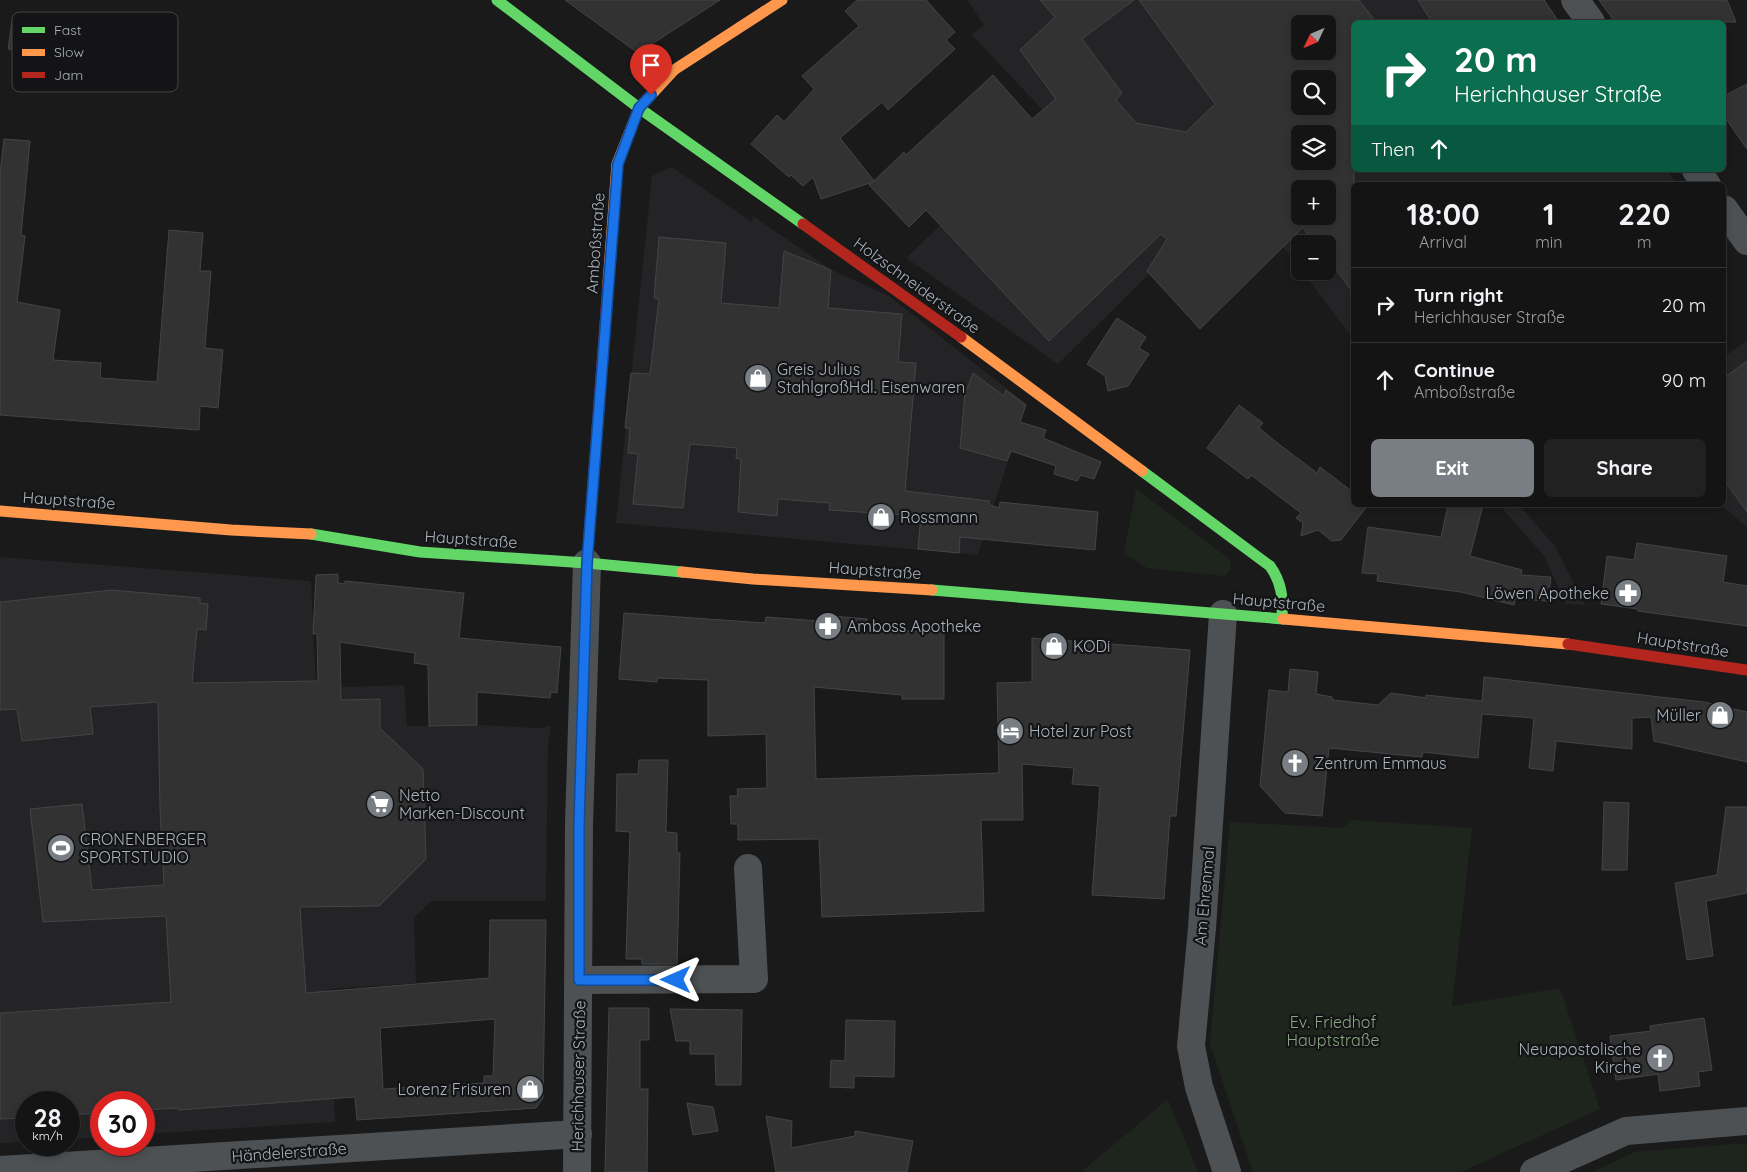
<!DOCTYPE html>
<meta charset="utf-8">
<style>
body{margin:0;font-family:Quicksand,sans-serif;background:#212122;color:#f1f3f6;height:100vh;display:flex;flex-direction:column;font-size:19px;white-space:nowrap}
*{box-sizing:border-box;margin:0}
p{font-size:16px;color:#9d9ea0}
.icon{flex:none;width:28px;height:28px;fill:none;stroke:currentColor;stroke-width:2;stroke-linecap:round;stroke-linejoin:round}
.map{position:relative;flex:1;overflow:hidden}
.side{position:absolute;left:1351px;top:182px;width:375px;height:325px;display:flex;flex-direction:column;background:#141414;border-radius:8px;box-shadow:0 2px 8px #0003,0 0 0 1px #333334}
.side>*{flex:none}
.top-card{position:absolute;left:1351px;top:20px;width:375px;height:152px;border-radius:8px;box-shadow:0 2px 8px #0003,0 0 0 1px #333334;background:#0b6e4f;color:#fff;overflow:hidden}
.needle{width:32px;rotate:226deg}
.controls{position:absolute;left:1291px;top:15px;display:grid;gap:10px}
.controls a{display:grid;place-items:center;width:45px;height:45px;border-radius:8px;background:#141414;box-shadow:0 2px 8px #0003,0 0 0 1px #333334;font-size:25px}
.speed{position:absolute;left:15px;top:1091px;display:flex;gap:10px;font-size:25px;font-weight:700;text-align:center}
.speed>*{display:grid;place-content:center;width:65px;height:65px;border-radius:50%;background:#141414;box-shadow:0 2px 8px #0003,0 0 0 1px #333334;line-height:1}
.speed small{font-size:12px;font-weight:400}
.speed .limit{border:8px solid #d22;background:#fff;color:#111}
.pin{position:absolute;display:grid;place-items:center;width:42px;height:42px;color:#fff;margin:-51px -21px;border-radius:50% 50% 50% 0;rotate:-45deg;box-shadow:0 0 5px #0007}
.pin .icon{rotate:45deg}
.me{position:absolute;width:55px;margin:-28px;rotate:270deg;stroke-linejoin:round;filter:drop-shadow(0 0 4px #0008)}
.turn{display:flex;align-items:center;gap:18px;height:105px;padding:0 20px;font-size:22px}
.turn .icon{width:65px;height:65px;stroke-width:2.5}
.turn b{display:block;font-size:35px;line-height:42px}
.then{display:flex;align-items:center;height:48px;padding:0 20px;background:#0003;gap:10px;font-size:19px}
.eta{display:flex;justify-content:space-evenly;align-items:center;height:85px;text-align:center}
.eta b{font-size:30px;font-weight:700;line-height:35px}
.primary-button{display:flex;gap:10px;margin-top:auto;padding:10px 20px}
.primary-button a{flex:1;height:58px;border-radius:8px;background:#787e83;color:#fff;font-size:20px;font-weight:700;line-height:58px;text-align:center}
.primary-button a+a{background:#212122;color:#f1f3f6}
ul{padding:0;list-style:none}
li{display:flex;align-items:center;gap:15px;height:75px;padding:0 20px;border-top:1px solid #333334}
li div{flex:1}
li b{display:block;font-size:19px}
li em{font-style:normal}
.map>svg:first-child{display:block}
.built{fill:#242426;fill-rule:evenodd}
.green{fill:#1e251d}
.building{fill:#323232;stroke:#424546;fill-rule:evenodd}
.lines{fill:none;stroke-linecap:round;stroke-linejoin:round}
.street{stroke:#4e5153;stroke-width:28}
.fast{stroke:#63d668;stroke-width:11}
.slow{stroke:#ff974d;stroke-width:11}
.jam{stroke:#b3261e;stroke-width:11}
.route-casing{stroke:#114b97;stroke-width:12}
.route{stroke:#1a73e8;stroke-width:9}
.labels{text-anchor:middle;stroke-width:4.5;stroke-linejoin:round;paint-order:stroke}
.street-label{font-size:16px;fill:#aab4bc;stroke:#141416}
.poi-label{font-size:16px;fill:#aab4bc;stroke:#141416;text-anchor:start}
.park-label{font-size:16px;fill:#87a880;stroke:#141416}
.key{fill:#141416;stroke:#414448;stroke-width:1}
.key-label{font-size:14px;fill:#aab4bc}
</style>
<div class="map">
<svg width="1747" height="1172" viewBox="0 0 1747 1172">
<rect width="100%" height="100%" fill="#1a1a1a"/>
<!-- built -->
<g class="built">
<path d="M967,0H1544L1560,22H1354V170H1667L1678,185H1354V340L1302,271H1328V244H1300V269L1283,247L1200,329L1149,274L1058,364L906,258L1051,119L972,35L984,25ZM1300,24H1328V51H1300ZM1300,79H1328V106H1300ZM1300,134H1328V161H1300ZM1300,189H1328V216H1300Z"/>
<polygon points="672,167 752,222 753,216 830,269 889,296 1026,404 978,555 616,523 652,176"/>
<polygon points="1747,340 1747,527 1721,505 1724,505 1724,357"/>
<polygon points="1499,505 1519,505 1555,546 1585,605 1566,604 1544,556"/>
<polygon points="0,557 311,581 316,688 404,685 407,726 480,725 540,728 551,725 548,745 546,901 431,901 414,918 416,983 330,989 335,1122 144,1134 144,1102 101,1102 101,1137 69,1139 69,1102 26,1102 26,1142 0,1143"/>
</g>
<!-- green -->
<g class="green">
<polygon points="1136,489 1228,558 1231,564 1230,570 1224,576 1147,568 1124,553"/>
<polygon points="1352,820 1472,828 1452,1006 1560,988 1600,1109 1461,1172 1253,1172 1210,1044 1230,822 1343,828"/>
<polygon points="1168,1100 1198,1172 1081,1172 1167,1100"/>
<polygon points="1747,1143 1747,1172 1593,1172 1634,1152"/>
</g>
<!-- building -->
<g class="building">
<polygon points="565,0 720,0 638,53"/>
<path d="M857,0H926L955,32L946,40L955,49L888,110L882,102L840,138L874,181L904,152L906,155L993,75L1032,119L1056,99L1020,50L1055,17L1040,0H1134L1082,39L1122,93L1116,100L1136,123L1186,132L1215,104L1139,0H1359L1376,22H1354V294L1328,258V244H1314L1303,227L1200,329L1147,271L1167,239L1161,234L1049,341L926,210L909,227L869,185L873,182L821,199L813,177L803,186L791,175L789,177L751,144L777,115L784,122L814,89L802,76L859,26L845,11ZM1300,24H1328V51H1300ZM1300,79H1328V106H1300ZM1300,134H1328V161H1300ZM1300,189H1328V216H1300Z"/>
<polygon points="1418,0 1544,0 1559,22 1432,22"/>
<polygon points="1599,0 1727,0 1736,22 1615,22"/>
<polygon points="12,22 49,27 45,54 8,49"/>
<polygon points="1747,84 1747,149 1724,116 1724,96"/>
<polygon points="4,139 30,141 21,235 25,236 17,302 60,310 53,360 101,363 100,378 157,382 169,230 203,233 200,271 211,271 205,348 223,350 218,408 200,406 199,430 0,415 0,173"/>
<polygon points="659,237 726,243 721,303 779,308 784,251 831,270 828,308 902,314 898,362 916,363 905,491 989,501 989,505 999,508 1000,502 1098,512 1095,550 960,537 959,553 918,549 921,516 829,510 830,503 778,499 777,516 738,512 741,459 736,458 737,448 690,444 683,508 633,504 638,454 628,453 630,428 625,428 631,373 650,374 659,299 654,298"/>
<polygon points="1117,318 1146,337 1139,348 1149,354 1128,386 1108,391 1105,376 1087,364"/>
<polygon points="1747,361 1747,512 1724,480 1724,378"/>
<polygon points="973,373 1004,396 1006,390 1026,405 1020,422 1046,430 1043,438 1101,462 1094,479 1081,475 1077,481 1054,474 1056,466 1011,451 1007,461 960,448 965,394"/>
<polygon points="1239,405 1263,423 1259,428 1276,442 1317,473 1320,467 1354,493 1354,505 1368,505 1341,540 1332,541 1318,530 1301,536 1303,523 1296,518 1301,513 1251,475 1248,479 1207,448"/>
<polygon points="1448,505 1483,505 1470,556 1522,570 1521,575 1551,577 1548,601 1515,599 1514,605 1461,592 1377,581 1378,574 1362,573 1368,527 1441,537"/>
<polygon points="1637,543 1727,556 1723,582 1747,586 1747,626 1638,611 1638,609 1601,604 1607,556 1634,560"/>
<path d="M338,574V583L345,584V581L464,593L459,638L561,647L557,693L551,692L550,698L477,692V725L429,726L428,665L414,663L415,653L340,642L341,700L380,699V728L423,769L426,859L379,906L300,907L306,993L489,978L490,920H546L543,1098L536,1108L357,1120L355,1097L178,1110V1108L144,1110V1102H101V1113L69,1115V1102H26V1118L0,1119V1013L171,1002L166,916L43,922L30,809L82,804L92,890L164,885L160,808L158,702L90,707L93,734L22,741L17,709L0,710V602L112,590L200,598V603L208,604L206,630L197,629L192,683L318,681L317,634H313L316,575ZM495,1019L493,1076H484V1083L383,1089L380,1028Z"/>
<polygon points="624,613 765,623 766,617 819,621 820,615 867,619 867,628 944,633 944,699 902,699 902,695 814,687 816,779 999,773 997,683 1032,682 1032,638 1190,650 1176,816 1170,816 1164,899 1092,895 1100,786 1072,784 1074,768 1022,764 1023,820 981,820 984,911 822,917 819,839 738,840 738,824 731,824 730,796 738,796 737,789 767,788 766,734 708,736 708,680 657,678 657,682 619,679"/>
<polygon points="1290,669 1318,672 1316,694 1332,697 1333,700 1378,705 1391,693 1426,698 1426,695 1482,701 1484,677 1704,702 1747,712 1747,762 1654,741 1651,717 1632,718 1632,749 1556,741 1553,771 1529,768 1534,718 1482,714 1478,758 1423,752 1422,757 1329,748 1322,816 1285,813 1260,786 1269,690 1288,692"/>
<polygon points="639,760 668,760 666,832 677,833 677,853 680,853 677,964 642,964 642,959 626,959 630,832 616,831 617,774 638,774"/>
<polygon points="1604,802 1629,803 1627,870 1602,870"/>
<polygon points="1726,807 1747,807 1747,893 1706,901 1713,956 1687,960 1675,883 1717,875"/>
<polygon points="609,1008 649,1008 649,1040 640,1040 640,1089 648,1089 647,1172 605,1172"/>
<polygon points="670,1009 742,1010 741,1085 716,1085 715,1054 690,1054 690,1041 676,1041"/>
<polygon points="1704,1018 1712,1070 1698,1072 1700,1086 1660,1091 1658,1074 1616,1080 1610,1036 1651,1031 1650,1026"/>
<polygon points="846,1020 895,1021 894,1077 854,1076 854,1088 830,1087 831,1060 845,1061"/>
<polygon points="687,1103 713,1107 718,1131 693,1135"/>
<polygon points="766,1116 792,1121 791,1148 855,1136 855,1131 913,1141 907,1172 776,1172"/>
</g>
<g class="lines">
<!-- street -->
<g class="street">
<polyline points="1575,0 1591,22"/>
<polyline points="1696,170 1707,185"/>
<polyline points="1724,209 1747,241"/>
<polyline points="1223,614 1202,928 1191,1046 1199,1087 1227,1172"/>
<polyline points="579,980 754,979 748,868"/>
<polyline points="0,1170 578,1134"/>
<polyline points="577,1172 579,825 587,563"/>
<polyline points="1534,1172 1626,1131 1747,1121"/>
</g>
<!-- fast -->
<g class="fast">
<polyline points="497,0 639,108 803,224"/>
<path d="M1142,471L1270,566C1282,583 1283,598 1282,618"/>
<polyline points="311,534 420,552 587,563 682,572"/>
<polyline points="932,590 1283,619"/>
</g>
<!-- slow -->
<g class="slow">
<polyline points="608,284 617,164 639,108 674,70 782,0"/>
<polyline points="961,337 1142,471"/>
<polyline points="0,511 231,530 311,534"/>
<polyline points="682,572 753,579 932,590"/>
<polyline points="1283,619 1568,644"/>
</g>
<!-- jam -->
<g class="jam">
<polyline points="803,224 961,337"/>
<polyline points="587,563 608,284"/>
<polyline points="1568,644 1747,670"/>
</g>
</g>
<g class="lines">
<!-- route casing -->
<g class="route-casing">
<polyline id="route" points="651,95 639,108 618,164 587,563 579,825 579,980 676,980"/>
</g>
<!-- route -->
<use href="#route" class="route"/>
</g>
<!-- icons -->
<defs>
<g id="shop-disc" transform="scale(1.4375)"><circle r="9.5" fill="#787e83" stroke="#141416"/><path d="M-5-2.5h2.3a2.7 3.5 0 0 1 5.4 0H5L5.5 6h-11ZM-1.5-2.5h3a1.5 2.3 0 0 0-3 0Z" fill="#fff"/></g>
<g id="pharmacy-disc" transform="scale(1.4375)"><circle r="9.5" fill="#787e83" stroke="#141416"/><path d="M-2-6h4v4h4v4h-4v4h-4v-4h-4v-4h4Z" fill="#fff"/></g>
<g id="hotel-disc" transform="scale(1.4375)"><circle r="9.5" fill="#787e83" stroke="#141416"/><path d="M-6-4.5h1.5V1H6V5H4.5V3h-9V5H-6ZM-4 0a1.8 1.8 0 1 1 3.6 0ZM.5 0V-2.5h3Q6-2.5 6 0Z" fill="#fff"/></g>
<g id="church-disc" transform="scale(1.4375)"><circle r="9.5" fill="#787e83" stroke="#141416"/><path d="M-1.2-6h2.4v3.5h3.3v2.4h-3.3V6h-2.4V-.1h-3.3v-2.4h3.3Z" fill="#fff"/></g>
<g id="supermarket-disc" transform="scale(1.4375)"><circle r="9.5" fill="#787e83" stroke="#141416"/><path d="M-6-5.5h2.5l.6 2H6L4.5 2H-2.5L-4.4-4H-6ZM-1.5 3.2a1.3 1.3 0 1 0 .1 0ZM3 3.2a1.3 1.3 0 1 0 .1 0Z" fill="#fff"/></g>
<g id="stadium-disc" transform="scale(1.4375)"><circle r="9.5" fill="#787e83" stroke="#141416"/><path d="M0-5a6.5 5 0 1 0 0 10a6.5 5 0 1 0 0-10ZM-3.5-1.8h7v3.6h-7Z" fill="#fff"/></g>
</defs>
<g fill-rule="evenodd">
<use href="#shop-disc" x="758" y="378"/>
<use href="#shop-disc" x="881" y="517"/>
<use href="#pharmacy-disc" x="1628" y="593"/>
<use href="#pharmacy-disc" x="828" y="626"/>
<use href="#shop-disc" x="1054" y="646"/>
<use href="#shop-disc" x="1720" y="715"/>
<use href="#hotel-disc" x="1010" y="731"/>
<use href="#church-disc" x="1295" y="763"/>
<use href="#supermarket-disc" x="380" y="804"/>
<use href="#stadium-disc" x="61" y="848"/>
<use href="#church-disc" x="1660" y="1058"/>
<use href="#shop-disc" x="530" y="1089"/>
</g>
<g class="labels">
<!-- street labels -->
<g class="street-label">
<text transform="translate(595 243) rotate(-86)" y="6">Amboßstraße</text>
<text transform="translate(917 285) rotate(36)" y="6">Holzschneiderstraße</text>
<text transform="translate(69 500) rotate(4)" y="6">Hauptstraße</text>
<text transform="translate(471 539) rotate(4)" y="6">Hauptstraße</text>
<text transform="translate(875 570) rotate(4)" y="6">Hauptstraße</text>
<text transform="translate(1279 602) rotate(5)" y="6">Hauptstraße</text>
<text transform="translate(1683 644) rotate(9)" y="6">Hauptstraße</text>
<text transform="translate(1204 896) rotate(-85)" y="6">Am Ehrenmal</text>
<text transform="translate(578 1076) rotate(-89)" y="6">Herichhauser Straße</text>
<text transform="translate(289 1152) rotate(-4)" y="6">Händelerstraße</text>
</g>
<!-- poi labels -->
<g class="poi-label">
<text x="777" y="375">Greis Julius<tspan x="777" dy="18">StahlgroßHdl. Eisenwaren</tspan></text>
<text x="900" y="523">Rossmann</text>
<text x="1609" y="599" text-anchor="end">Löwen Apotheke</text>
<text x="847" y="632">Amboss Apotheke</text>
<text x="1073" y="652">KODi</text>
<text x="1701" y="721" text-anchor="end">Müller</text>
<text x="1029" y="737">Hotel zur Post</text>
<text x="1314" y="769">Zentrum Emmaus</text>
<text x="399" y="801">Netto<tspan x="399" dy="18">Marken-Discount</tspan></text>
<text x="80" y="845">CRONENBERGER<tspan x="80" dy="18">SPORTSTUDIO</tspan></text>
<text x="1641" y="1055" text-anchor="end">Neuapostolische<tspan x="1641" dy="18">Kirche</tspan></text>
<text x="511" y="1095" text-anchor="end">Lorenz Frisuren</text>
</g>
<!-- park labels -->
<g class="park-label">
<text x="1333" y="1028">Ev. Friedhof<tspan x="1333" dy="18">Hauptstraße</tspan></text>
</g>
</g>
<!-- legend -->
<rect x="12" y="12" width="166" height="80" rx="8" class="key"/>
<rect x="22" y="27" width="23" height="6" fill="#63d668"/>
<rect x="22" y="49" width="23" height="7" fill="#ff974d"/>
<rect x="22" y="72" width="23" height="6" fill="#b3261e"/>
<g class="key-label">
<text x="54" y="35">Fast</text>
<text x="54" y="57">Slow</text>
<text x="54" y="80">Jam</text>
</g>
</svg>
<div class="controls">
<a><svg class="needle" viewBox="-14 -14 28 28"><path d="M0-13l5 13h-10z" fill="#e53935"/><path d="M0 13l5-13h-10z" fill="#9d9ea0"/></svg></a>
<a><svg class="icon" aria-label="search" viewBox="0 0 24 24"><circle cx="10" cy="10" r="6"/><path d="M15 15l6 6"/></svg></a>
<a><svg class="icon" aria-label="layers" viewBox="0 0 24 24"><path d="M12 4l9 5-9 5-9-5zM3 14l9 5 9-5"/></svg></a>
<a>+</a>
<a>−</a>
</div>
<div class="speed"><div>28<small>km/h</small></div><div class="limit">30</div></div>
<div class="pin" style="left:651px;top:95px;background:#d93025"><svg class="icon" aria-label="arrive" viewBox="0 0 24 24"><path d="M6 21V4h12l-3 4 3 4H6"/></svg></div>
<svg class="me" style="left:676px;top:980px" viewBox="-20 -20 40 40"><path d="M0-17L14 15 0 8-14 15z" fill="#1a73e8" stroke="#fff" stroke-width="4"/></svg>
<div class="top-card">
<div class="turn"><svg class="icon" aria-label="right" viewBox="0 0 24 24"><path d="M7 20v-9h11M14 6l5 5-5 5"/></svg><div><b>20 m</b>Herichhauser Straße</div></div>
<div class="then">Then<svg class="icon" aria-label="ahead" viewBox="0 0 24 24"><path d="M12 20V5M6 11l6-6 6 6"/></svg></div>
</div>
<section class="side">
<div class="eta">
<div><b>18:00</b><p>Arrival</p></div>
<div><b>1</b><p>min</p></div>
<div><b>220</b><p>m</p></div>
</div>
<ul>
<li><svg class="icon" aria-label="right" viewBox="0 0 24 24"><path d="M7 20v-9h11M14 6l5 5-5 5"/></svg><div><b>Turn right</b><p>Herichhauser Straße</p></div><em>20 m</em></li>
<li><svg class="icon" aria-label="ahead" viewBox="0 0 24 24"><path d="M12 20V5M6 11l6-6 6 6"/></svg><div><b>Continue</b><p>Amboßstraße</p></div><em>90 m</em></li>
</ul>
<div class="primary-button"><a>Exit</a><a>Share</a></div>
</section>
</div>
